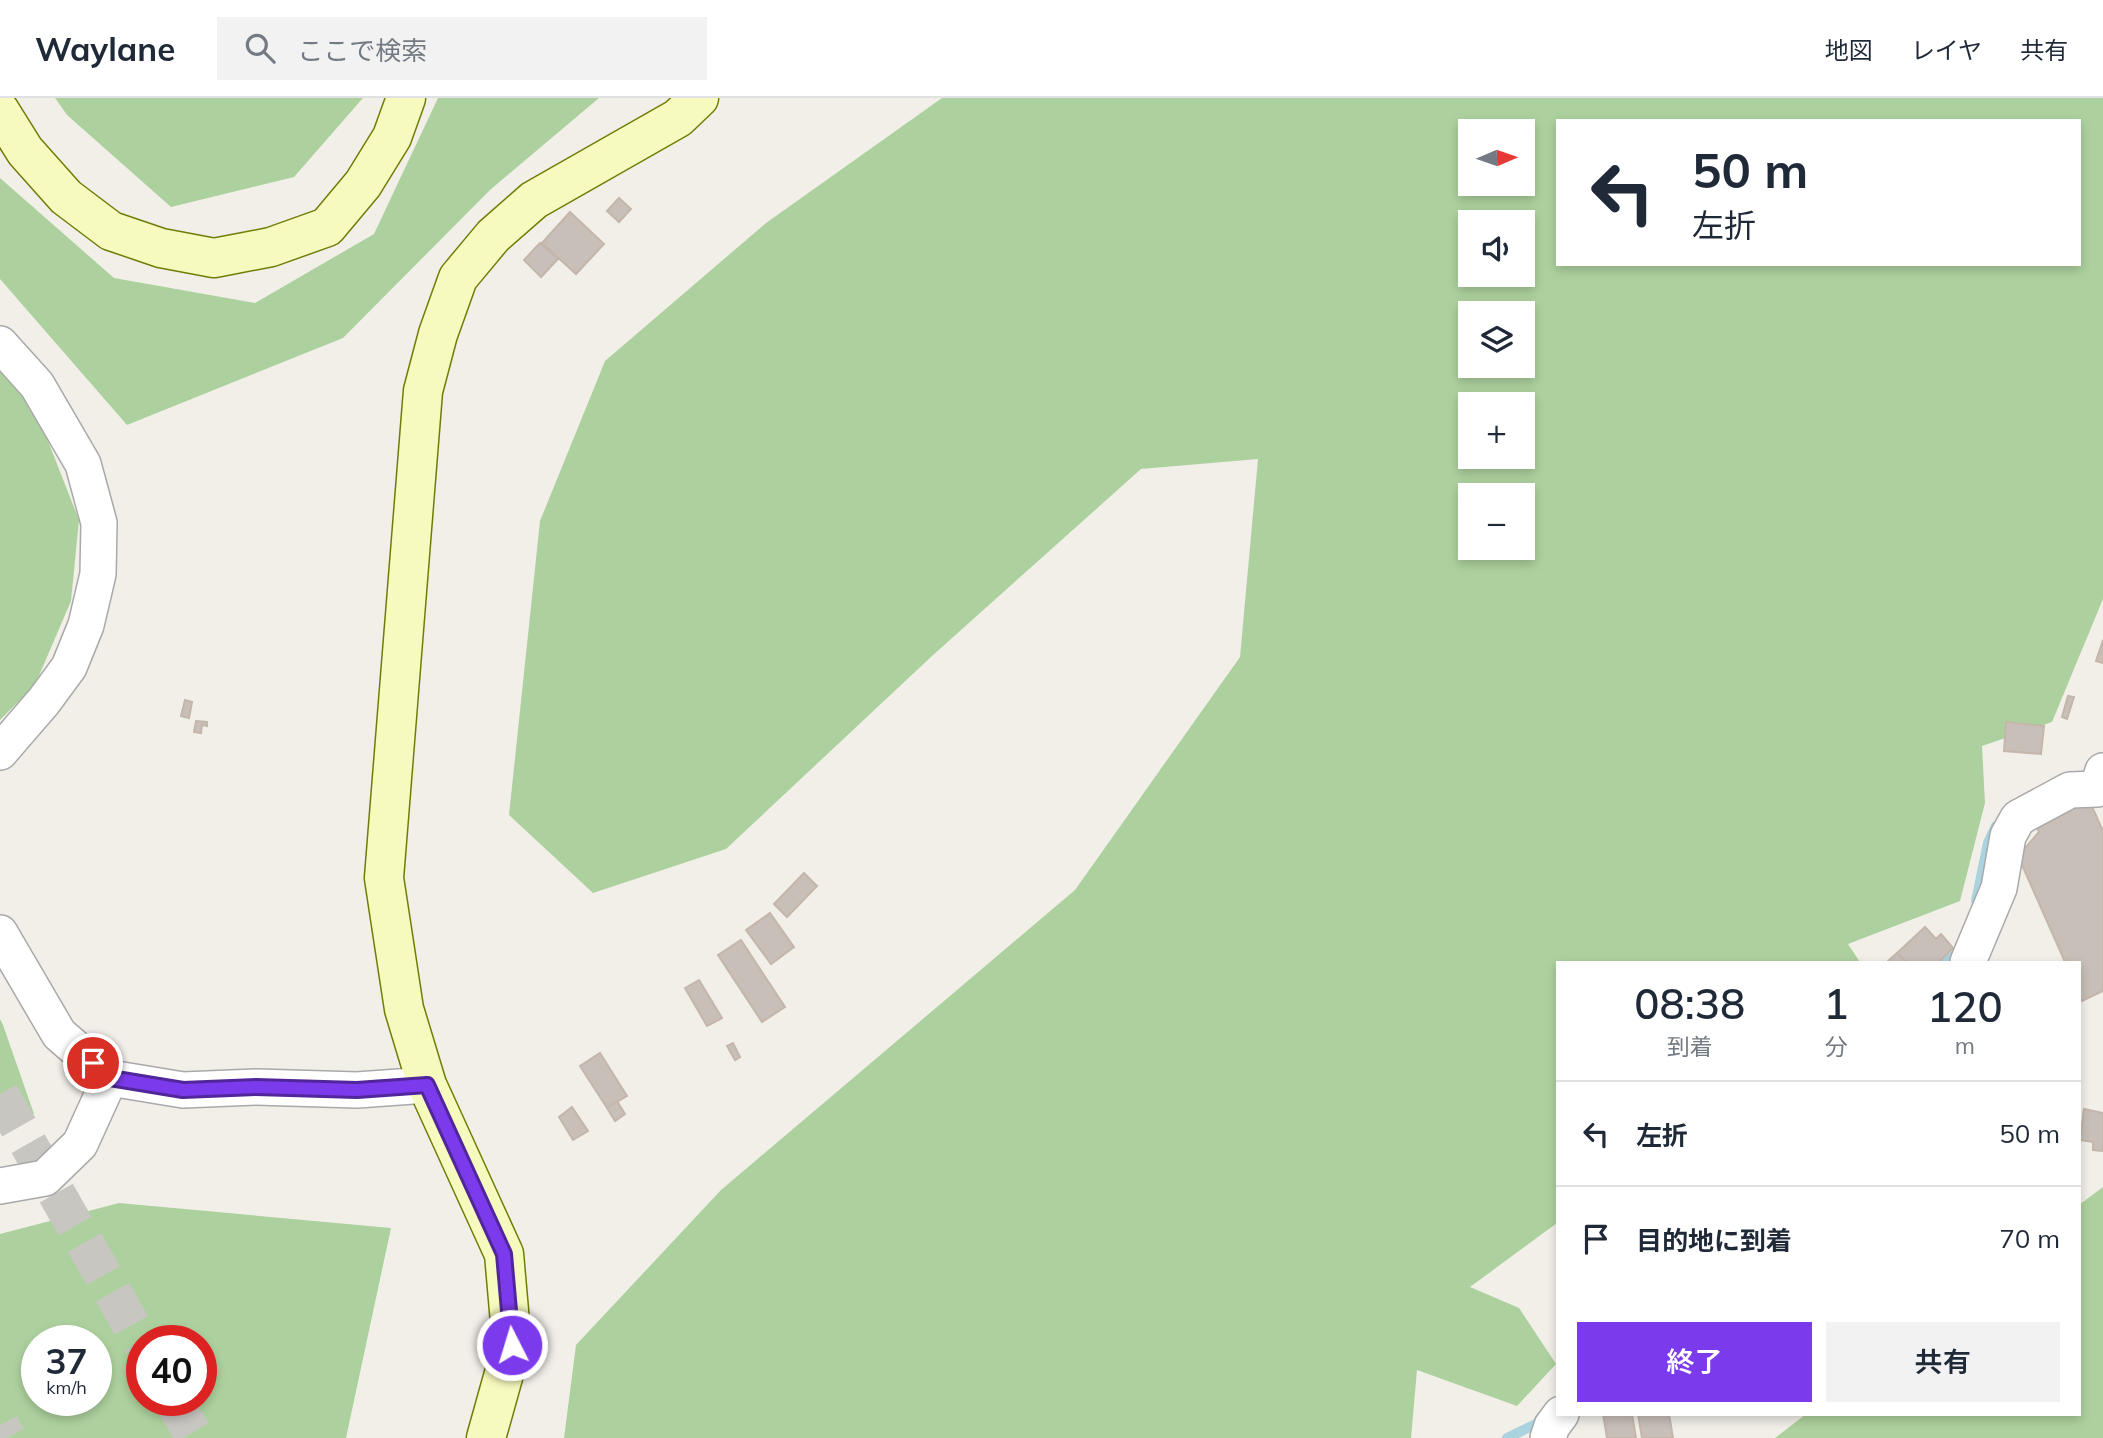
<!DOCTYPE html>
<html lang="ja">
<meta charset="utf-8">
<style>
body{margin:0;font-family:Mulish,"Noto Sans JP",sans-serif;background:#f2f2f3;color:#1f2937;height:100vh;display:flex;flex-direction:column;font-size:26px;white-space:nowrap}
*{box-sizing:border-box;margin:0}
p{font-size:23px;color:#747a83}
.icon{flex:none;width:38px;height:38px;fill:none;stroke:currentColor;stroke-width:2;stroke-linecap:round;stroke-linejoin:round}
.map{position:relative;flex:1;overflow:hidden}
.details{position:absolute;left:1556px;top:863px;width:525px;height:455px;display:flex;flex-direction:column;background:#fff;border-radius:0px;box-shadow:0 4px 10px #0003}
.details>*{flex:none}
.top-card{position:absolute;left:1556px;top:21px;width:525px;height:147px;border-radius:0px;box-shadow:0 4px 10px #0003;background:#fff;color:#1f2937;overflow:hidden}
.needle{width:46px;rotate:88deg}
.fabs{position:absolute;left:1458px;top:21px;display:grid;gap:14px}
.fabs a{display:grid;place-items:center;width:77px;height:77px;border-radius:0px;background:#fff;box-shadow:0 4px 10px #0003;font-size:35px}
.speed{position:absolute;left:21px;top:1227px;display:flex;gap:14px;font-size:35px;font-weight:700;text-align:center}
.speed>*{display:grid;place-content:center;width:91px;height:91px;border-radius:50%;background:#fff;box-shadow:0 4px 10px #0003;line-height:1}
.speed small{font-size:18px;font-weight:400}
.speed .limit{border:10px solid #d22;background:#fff;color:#111}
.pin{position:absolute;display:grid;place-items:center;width:60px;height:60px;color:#fff;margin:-30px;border:4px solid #fff;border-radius:50%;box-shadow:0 2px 7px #0007}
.me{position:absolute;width:77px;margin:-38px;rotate:355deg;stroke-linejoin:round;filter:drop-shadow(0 0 5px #0008)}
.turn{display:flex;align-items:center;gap:24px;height:147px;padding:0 21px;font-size:32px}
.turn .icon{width:91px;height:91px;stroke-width:2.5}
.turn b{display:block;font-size:49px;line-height:60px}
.eta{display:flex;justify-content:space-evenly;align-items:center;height:119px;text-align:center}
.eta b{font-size:42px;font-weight:600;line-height:49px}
.button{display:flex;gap:14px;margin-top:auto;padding:14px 21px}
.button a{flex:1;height:80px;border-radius:0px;background:#7c3aed;color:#fff;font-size:28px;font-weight:600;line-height:80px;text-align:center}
.button a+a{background:#f2f2f3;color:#1f2937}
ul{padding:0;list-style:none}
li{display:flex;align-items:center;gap:21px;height:105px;padding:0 21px;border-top:2px solid #e0e1e3}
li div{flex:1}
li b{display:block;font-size:26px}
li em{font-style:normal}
header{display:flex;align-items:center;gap:42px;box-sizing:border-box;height:98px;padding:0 35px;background:#fff;border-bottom:2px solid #e0e1e3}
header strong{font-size:33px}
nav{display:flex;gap:38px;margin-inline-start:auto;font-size:24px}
.search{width:490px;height:63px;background:#f2f2f3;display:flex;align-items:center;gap:18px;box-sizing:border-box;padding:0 24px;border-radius:0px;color:#747a83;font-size:26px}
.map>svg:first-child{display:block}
.forest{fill:#add19e;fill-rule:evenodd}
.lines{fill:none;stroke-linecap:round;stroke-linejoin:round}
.stream{stroke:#aad3df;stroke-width:10}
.building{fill:#c7bfb8;stroke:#c4b6ab;stroke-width:2}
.highway-tunnel{stroke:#c8c6c1;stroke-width:38;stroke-dasharray:38 19;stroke-linecap:butt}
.street-casing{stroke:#a9a9a9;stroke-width:38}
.secondary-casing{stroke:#707d05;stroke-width:41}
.street{stroke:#fff;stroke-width:35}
.secondary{stroke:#f7fabf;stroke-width:38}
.route-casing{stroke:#51269a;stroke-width:18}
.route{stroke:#7c3aed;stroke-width:12}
</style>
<header>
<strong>Waylane</strong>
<div class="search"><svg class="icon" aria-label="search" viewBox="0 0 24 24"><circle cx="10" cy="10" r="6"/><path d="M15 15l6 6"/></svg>ここで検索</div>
<nav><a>地図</a><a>レイヤ</a><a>共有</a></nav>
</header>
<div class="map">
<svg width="2103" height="1340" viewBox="0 0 2103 1340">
<rect width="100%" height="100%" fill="#f2efe9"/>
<!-- forest -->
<g class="forest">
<polygon points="55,0 363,0 294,79 171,109 67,17"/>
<polygon points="438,0 599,0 490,92 343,240 127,327 0,181 0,80 114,180 255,205 374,136"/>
<path d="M942,0H2103V501L2052,624L1982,648L1985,705L1960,803L1848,846L1860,864H1558L1557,1125L1470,1189L1519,1210L1556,1266L1517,1308L1417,1272L1411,1340H564L576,1247L721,1092L1075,792L1240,559L1258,361L1141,371L932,558L726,751L593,795L509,717L540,423L605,263L766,125ZM1558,23H2079V166H1558ZM1470,33H1522V86H1470ZM1470,124H1522V177H1470ZM1470,215H1522V268H1470ZM1470,306H1522V359H1470ZM1470,397H1522V450H1470Z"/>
<polygon points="0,271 37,315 79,422 71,503 35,587 0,622"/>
<polygon points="0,921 3,927 34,1016 0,1014"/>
<polygon points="2103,1089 2103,1340 1775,1340 1806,1316 2079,1316 2079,1107"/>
<path d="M119,1105L391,1130L346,1340H0V1136ZM37,1242H96V1302H37ZM142,1242H201V1302H142Z"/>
</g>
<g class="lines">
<!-- stream -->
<g class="stream">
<polyline points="1976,803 1988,745 1996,728"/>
<polyline points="1946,864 1959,853 1960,848"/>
<polyline points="1507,1340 1536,1326 1542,1318"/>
</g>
</g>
<!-- building -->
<g class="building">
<polygon points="619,100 631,111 619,124 607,113"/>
<polygon points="570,114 604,146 576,176 542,145"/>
<polygon points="540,145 558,161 541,179 524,162"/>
<polygon points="2103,542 2103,565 2096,563"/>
<polygon points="2068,598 2074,599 2067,621 2062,619"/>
<polygon points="185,602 192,604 189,620 181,618"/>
<polygon points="196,623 207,624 207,628 202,627 201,635 194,634"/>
<polygon points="2006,624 2044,628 2041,656 2004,653"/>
<polygon points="2089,702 2103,733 2103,893 2082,903 2079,897 2079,864 2065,864 2018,758 2039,734 2034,723"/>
<polygon points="804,775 817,788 787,819 774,806"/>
<polygon points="770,815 794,849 771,866 746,832"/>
<polygon points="1925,829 1936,841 1941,836 1953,850 1939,864 1906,864 1897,855"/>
<polygon points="741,842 785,909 762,924 718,857"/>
<polygon points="1897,855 1906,864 1887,864"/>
<polygon points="699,882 722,920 707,928 685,890"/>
<polygon points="733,945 740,959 735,962 727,948"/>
<polygon points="600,955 627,998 607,1010 580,968"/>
<polygon points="617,1003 625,1016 615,1023 607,1010"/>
<polygon points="572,1009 588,1033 573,1042 559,1019"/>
<polygon points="2084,1011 2103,1015 2103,1053 2093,1052 2093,1044 2080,1042"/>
<polygon points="1603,1316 1632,1316 1636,1340 1607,1340"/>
<polygon points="1638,1316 1669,1316 1673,1340 1642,1340"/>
</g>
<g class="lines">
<!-- highway-tunnel -->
<g class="highway-tunnel">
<polyline points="0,996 142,1246"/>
<polyline points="173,1302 195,1340"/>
<polyline points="0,1327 7,1340"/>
</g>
<!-- street casing -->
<g class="street-casing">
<g id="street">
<polyline points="0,246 37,287 83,366 99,425 98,476 86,527 69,569 44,603 0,654"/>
<polyline points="0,835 59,936 110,980 183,992 256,989 357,992 427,987"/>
<polyline points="1968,864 1999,790 2008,738 2018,720 2070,692 2097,691 2103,673"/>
<polyline points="0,1088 45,1080 80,1046 110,980"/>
<polyline points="1548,1340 1552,1328 1561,1316"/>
</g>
</g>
<!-- secondary casing -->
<g class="secondary-casing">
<g id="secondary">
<polyline points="0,13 25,53 66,99 111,133 161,150 214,160 271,149 327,129 363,86 392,39 406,0"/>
<polyline points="486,1340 512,1247 504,1156 427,987 404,911 384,780 423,293 438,236 458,180 493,138 534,102 678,20 699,0"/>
</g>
</g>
<!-- street -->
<use href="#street" class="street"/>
<!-- secondary -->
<use href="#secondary" class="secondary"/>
</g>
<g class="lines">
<!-- route casing -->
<g class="route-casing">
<polyline id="route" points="93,965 110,980 183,992 256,989 357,992 427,987 504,1156 512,1247"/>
</g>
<!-- route -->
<use href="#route" class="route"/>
</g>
</svg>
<div class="fabs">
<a><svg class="needle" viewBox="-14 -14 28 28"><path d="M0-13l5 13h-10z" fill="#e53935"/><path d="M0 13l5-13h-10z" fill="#747a83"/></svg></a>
<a><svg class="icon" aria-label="sound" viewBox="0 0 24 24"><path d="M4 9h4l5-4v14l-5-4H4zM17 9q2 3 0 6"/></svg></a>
<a><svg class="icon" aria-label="layers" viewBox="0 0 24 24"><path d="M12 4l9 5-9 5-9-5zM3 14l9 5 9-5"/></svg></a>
<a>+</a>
<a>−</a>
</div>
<div class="speed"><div>37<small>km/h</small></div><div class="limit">40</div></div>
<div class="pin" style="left:93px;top:965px;background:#d93025"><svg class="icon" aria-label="arrive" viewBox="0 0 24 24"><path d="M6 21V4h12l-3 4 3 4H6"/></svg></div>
<svg class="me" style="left:512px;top:1247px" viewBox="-20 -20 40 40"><circle r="17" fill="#7c3aed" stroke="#fff" stroke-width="3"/><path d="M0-11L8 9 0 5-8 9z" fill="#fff"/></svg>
<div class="top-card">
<div class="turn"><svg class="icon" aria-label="left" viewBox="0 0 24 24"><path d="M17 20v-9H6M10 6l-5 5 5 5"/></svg><div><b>50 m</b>左折</div></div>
</div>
<section class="details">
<div class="eta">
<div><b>08:38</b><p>到着</p></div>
<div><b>1</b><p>分</p></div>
<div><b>120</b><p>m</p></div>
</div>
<ul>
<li><svg class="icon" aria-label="left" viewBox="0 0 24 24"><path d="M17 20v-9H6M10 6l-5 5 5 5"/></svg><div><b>左折</b></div><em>50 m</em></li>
<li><svg class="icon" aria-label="arrive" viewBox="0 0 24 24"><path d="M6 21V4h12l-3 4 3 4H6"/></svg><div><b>目的地に到着</b></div><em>70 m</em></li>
</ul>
<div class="button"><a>終了</a><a>共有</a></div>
</section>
</div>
